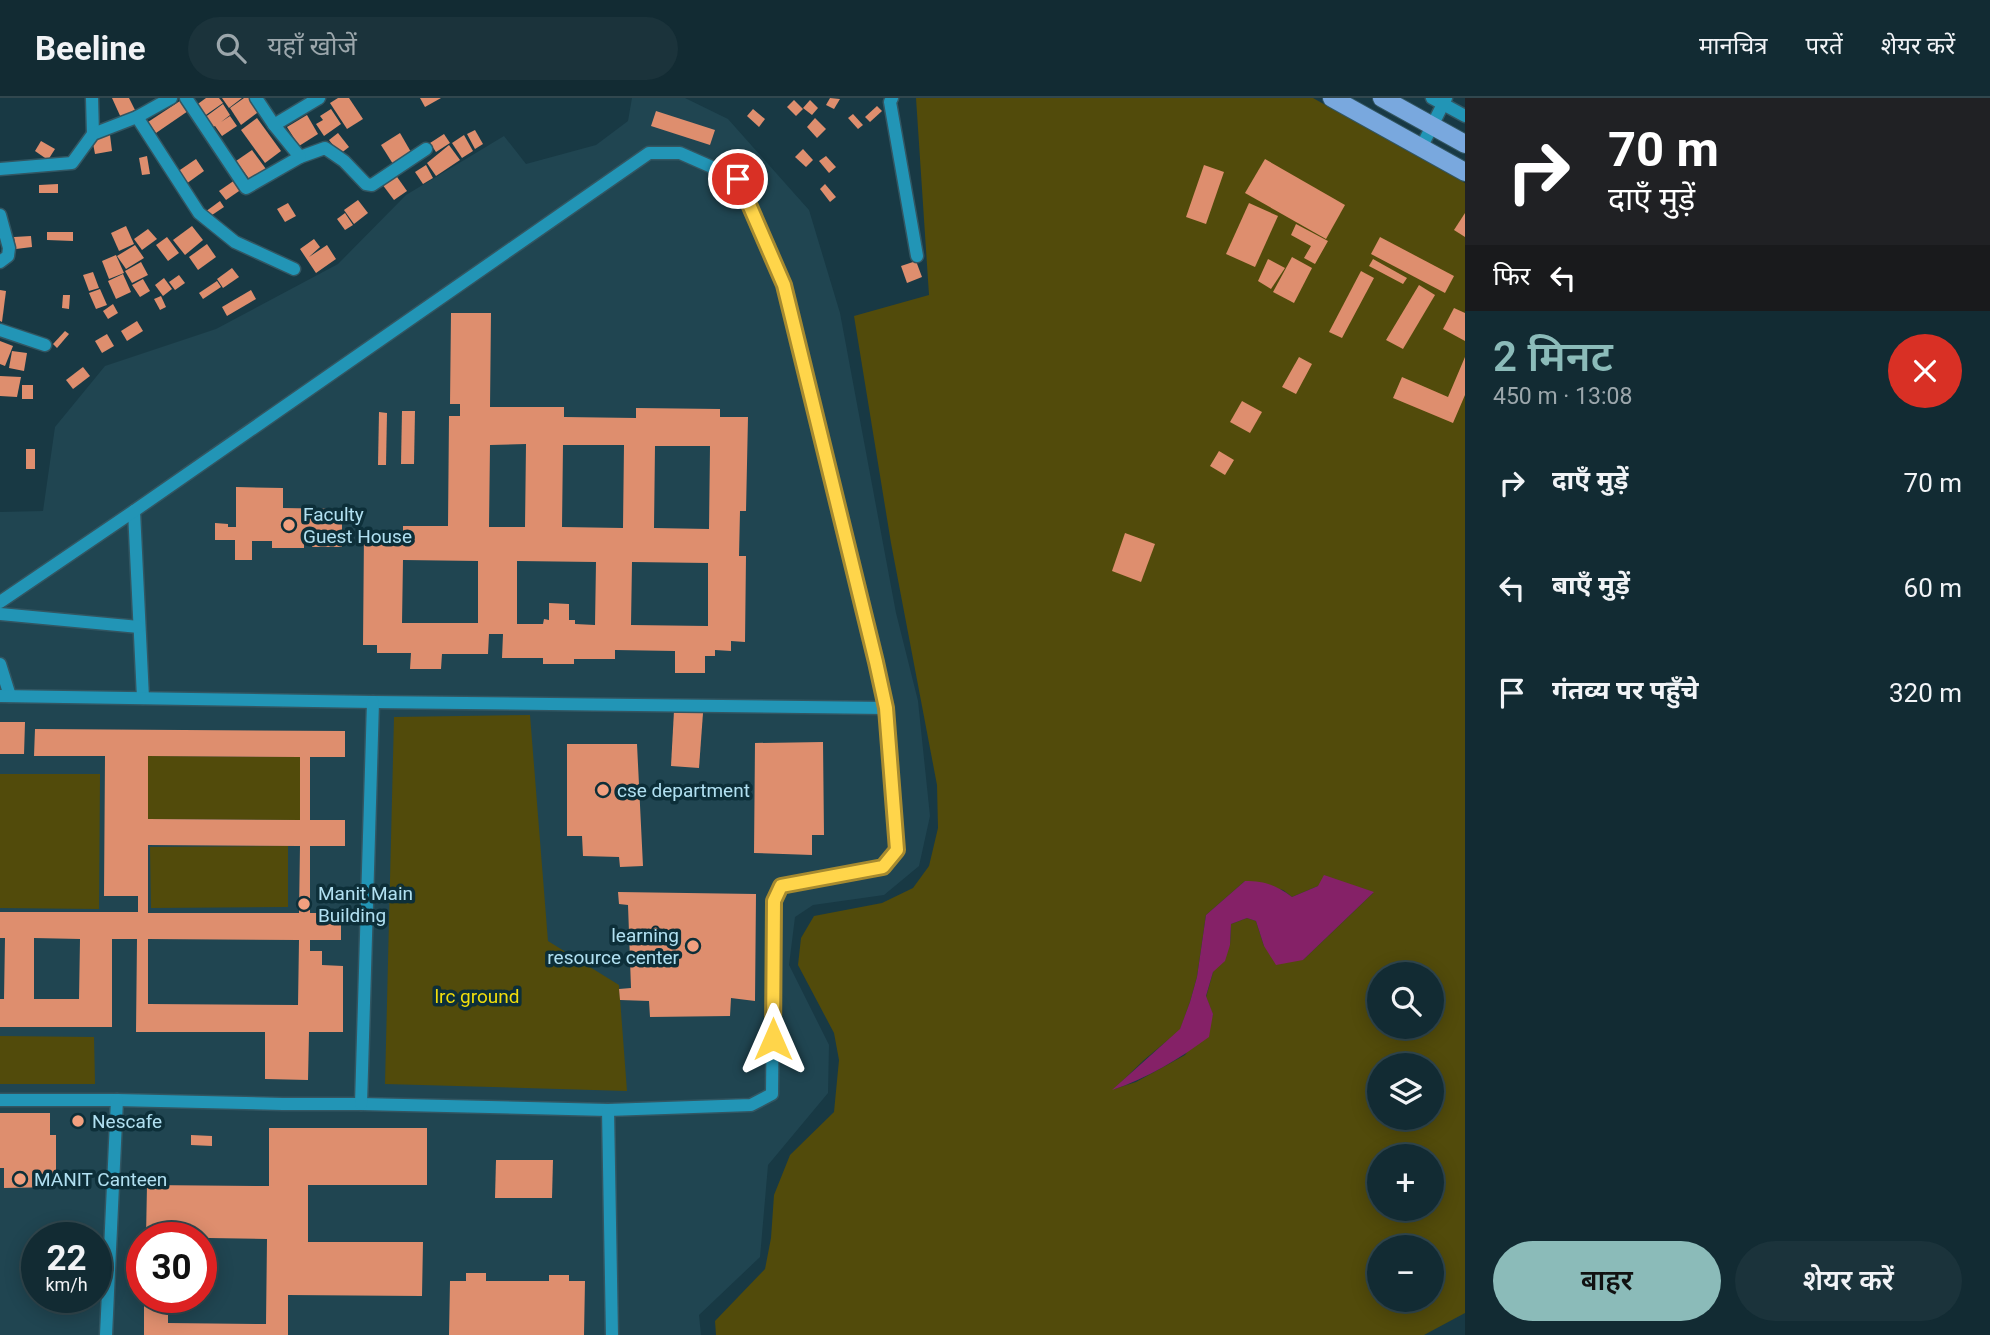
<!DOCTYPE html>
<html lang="hi">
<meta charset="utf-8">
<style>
body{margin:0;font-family:Roboto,"Noto Sans Devanagari",sans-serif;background:#1b333b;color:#f1f3f6;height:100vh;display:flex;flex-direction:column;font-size:26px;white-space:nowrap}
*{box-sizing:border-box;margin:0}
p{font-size:23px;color:#9ca7ac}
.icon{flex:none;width:38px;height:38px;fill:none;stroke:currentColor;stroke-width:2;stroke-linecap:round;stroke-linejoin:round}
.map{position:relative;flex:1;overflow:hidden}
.drawer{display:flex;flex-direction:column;background:#122b33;width:525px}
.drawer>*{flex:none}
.hud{background:#202124;color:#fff;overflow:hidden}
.controls{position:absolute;left:1367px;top:864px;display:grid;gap:14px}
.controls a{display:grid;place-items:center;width:77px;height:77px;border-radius:50%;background:#122b33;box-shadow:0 4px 18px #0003,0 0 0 2px #31474e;font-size:35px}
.speed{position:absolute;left:21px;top:1124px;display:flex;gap:14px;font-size:35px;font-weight:700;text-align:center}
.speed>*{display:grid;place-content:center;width:91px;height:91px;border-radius:50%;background:#122b33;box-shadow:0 4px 18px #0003,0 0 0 2px #31474e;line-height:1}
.speed small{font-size:18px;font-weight:400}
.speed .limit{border:10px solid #d22;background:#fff;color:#111}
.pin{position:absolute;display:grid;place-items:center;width:60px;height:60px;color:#fff;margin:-30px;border:4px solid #fff;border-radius:50%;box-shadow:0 2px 7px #0007}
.me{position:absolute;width:77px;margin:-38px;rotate:0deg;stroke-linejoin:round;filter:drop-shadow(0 0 5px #0008)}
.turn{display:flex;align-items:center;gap:24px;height:147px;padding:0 28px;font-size:32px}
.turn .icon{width:91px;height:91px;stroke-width:2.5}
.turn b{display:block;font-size:49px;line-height:60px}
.then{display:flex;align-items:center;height:66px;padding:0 28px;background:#0003;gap:14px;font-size:26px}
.round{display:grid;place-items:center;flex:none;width:74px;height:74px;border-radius:37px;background:#1b333b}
.head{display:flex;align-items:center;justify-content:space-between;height:119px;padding:0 28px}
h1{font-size:42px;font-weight:600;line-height:52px;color:#8bbbb9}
.primary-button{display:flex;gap:14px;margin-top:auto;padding:14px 28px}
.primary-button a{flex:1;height:80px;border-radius:42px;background:#8bbbb9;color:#111;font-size:28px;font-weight:600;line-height:80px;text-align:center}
.primary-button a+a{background:#1b333b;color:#f1f3f6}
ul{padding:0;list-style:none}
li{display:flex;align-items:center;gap:21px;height:105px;padding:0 28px}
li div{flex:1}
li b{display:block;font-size:26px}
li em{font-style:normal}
header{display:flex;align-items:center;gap:42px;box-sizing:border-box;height:98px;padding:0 35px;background:#122b33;border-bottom:2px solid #31474e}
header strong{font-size:33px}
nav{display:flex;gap:38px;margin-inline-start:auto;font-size:24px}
.search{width:490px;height:63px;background:#1b333b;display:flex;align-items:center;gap:18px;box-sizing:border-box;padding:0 24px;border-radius:38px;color:#9ca7ac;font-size:26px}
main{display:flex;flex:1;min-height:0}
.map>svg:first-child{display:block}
.built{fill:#204551;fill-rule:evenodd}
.green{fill:#524b0b;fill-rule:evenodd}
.water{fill:#852167}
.building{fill:#de8e6e;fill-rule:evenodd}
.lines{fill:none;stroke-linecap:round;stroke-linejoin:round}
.minor-casing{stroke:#325662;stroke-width:15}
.major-casing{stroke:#325662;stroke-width:20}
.minor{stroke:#2295b6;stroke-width:12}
.major{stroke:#79a8de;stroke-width:18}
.route-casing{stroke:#a68a30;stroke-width:18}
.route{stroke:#ffd54a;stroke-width:12}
.poi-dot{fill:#f2a07f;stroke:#0d2f39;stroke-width:2.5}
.labels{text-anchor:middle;stroke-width:7;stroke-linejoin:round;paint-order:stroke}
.poi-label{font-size:19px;fill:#b1e0f1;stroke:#0d2f39;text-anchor:start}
.park-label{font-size:19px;fill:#f1dd0b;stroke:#0d2f39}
</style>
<header>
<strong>Beeline</strong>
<div class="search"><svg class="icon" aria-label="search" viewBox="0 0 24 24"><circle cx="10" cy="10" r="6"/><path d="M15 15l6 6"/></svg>यहाँ खोजें</div>
<nav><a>मानचित्र</a><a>परतें</a><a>शेयर करें</a></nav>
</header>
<main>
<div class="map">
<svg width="1465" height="1237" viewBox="0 0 1465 1237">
<rect width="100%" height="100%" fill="#183944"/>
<!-- built -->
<path class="built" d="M632,0H685L728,21L809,112L840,215L896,515L918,603L930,718L919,768L884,797L813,807L795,819L789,867L829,947L828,995L768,1067L760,1159L699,1217L701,1237H0V414L43,413L55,329L105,268L216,231L338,166L406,97L504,38L526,66L596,47L628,23ZM37,1139H96V1199H37ZM142,1139H201V1199H142Z"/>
<!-- green -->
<g class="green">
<path d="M916,0H1313L1465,85V1215L1424,1237H716L715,1223L765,1171L771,1140L774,1097L790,1057L834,1014L839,962L834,935L798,867L801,840L814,818L882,805L913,790L929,768L938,730L937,687L891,445L854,218L929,197ZM1245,783L1283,792L1292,799L1318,788L1373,795L1303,862L1264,848L1256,823L1247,820L1231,826L1230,847L1213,874L1206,899L1213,917L1185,957L1136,984L1114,991L1144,962L1180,932L1190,904L1197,879L1206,817ZM1379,877H1432V929H1379ZM1379,968H1432V1020H1379ZM1379,1059H1432V1111H1379ZM1379,1150H1432V1202H1379Z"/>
<polygon points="530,617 548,843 619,887 627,993 385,986 394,619"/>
<polygon points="148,658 300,659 300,722 148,721"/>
<polygon points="0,676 100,676 99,811 0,810"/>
<polygon points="288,748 288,809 151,810 150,749"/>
<polygon points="0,938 94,939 95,986 0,986"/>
</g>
<!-- water -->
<path class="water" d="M1324,777L1374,794L1303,862L1276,867L1264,848L1256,823L1247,820L1231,826L1230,847L1225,863L1213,874L1206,898L1213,916L1209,939C1179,961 1148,980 1112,992L1180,931L1190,904L1197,879L1206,817L1245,783C1265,783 1276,787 1292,799L1318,788Z"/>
<!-- building -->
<g class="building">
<polygon points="112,0 129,0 137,16 122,22"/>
<polygon points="206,0 219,0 223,5 203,19 195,8"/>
<polygon points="222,0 242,0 229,10"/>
<polygon points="244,0 253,0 261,12 241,27 230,10"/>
<polygon points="338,0 349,0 363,21 347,31 330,5"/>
<polygon points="420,0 441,0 425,9"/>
<polygon points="830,0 840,1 834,11 826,7"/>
<polygon points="183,1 191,11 156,35 148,24"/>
<polygon points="794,2 803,11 796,18 787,9"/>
<polygon points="810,2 818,10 812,17 803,10"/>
<polygon points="223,6 230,17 221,24 230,18 237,28 222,38 215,28 211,30 204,20"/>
<polygon points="877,8 882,13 870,24 865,19"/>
<polygon points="331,11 341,26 324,38 316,26 323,22 320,18"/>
<polygon points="753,11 765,21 759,29 747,18"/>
<polygon points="656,13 715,32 710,47 651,28"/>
<polygon points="853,16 863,27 858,31 848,20"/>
<polygon points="307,17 318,36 299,48 287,29"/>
<polygon points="257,20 281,53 265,65 241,32"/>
<polygon points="815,20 826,31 817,40 807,29"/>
<polygon points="475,32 483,46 475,51 467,36"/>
<polygon points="338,35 349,49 340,56 329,42"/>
<polygon points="400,35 411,54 393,66 381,47"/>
<polygon points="444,36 450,45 436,54 430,45"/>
<polygon points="110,37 112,53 95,56 92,40"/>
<polygon points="464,37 473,53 462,60 452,45"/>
<polygon points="41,43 55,51 48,62 35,53"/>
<polygon points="449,47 460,62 436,78 427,65"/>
<polygon points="803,51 813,62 806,69 795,59"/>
<polygon points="252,52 266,71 250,82 236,63"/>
<polygon points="147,58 150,76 142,77 139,60"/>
<polygon points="826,58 836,69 829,75 819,63"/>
<polygon points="196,61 204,73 186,86 177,74"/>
<polygon points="1265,61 1345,107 1326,141 1245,95"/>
<polygon points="426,67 433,80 423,86 415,74"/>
<polygon points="1204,67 1224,74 1206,126 1186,119"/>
<polygon points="395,76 407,93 394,102 382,86"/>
<polygon points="235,82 242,91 226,102 219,93"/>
<polygon points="58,86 58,95 39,95 39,87"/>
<polygon points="825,86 836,99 830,104 820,91"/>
<polygon points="358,102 368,115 354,126 344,112"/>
<polygon points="220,103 224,109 209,119 205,114"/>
<polygon points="288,105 296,118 285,124 277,111"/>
<polygon points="1249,105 1278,118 1255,169 1226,156"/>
<polygon points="345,115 353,127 345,132 337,121"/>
<polygon points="1465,115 1465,139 1454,132"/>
<polygon points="1296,126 1328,143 1315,166 1304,160 1311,148 1291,137"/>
<polygon points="126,128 134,146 119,153 111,135"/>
<polygon points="192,128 203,142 185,157 173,142"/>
<polygon points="148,131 157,141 142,152 134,141"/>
<polygon points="47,134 73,134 73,143 47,142"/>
<polygon points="31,138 32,149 16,151 14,139"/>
<polygon points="167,139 179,155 168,163 156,147"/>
<polygon points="1380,139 1454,178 1445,195 1371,156"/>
<polygon points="314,141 320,149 309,159 327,147 336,161 316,175 300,151"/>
<polygon points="207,146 216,159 198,172 189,159"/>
<polygon points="135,147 144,160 126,171 117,158"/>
<polygon points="116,157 124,175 109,181 102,163"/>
<polygon points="1292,159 1312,170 1294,205 1273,194"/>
<polygon points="1268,161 1285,170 1271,191 1258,183"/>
<polygon points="1373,161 1407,180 1403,186 1369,168"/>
<polygon points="916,163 922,179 907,185 901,168"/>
<polygon points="141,164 148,177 132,185 125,173"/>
<polygon points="232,170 239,179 223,190 217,181"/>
<polygon points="1361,173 1374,180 1342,240 1329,234"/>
<polygon points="93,174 99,190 89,193 83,177"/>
<polygon points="123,176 131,194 116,201 108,183"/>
<polygon points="179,177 185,185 175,192 169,184"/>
<polygon points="164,180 172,191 163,198 155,187"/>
<polygon points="143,181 150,193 140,199 132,187"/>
<polygon points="217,183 221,189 203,201 199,195"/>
<polygon points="1419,187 1435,197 1403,251 1386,242"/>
<polygon points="100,191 107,207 96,211 89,195"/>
<polygon points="0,192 6,193 2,224 0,223"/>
<polygon points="251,192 256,201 227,218 222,209"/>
<polygon points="63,197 70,197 69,211 62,210"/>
<polygon points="161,198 166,209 160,212 154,201"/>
<polygon points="113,206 118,215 108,221 103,213"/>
<polygon points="1454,210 1465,215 1465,243 1443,231"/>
<path d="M451,215H491L490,309H564V319L636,320V310L720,311V319H748L746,413H740L739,458H746L745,544L731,543V553L715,552V558H705V575H675V553L615,552V561H574V566H543V560H502L503,536H489L488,556H442L441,571H410L411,555H377V547H363L364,434H403V428H448L449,318H460V306H450ZM526,346L525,429H489L490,347ZM563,347H624L623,430L562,429ZM655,348H710L709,431L654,430ZM403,462L478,463V525H402ZM517,463L596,464L595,527L575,526V522H569V506L549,505V522L544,521L543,526H517ZM632,464L708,465V528L631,527Z"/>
<polygon points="137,223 143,233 127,243 121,233"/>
<polygon points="65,233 69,236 57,250 53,246"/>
<polygon points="107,236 114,248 102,255 95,243"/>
<polygon points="0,243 13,248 5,268 0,266"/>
<polygon points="12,253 27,255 24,273 9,270"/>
<polygon points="1299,259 1312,266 1296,296 1282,289"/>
<polygon points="1465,259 1465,297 1453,325 1393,300 1402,279 1448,299"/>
<polygon points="83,269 90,278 73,291 66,282"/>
<polygon points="0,278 21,279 17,299 0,298"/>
<rect x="22" y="287" width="11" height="14"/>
<polygon points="1242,303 1262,314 1250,335 1230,324"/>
<polygon points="402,313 415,313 414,366 401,366"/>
<polygon points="379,314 387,315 386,367 378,367"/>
<rect x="26" y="351" width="9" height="20"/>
<polygon points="1219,353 1234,362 1225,377 1210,368"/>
<polygon points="236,389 283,390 283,410 342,411 342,449 312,449 312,442 304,442 304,450 272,450 272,443 252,443 252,462 235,462 235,442 215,442 215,425 228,426 228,429 236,429"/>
<polygon points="1125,435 1155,446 1141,484 1112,473"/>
<polygon points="674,613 703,615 699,670 671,668"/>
<polygon points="0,624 25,624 24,656 0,656"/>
<path d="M35,631L345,633V659H310V722H345V748H310V815H341V842H310V853H322V867L343,868V934H309L308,982L265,981V934H136L137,841H112V929H0V901H4L5,840H0V814H138V798H104L105,658H34ZM148,658L300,659V722L148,721ZM148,747L300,748L299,815H148ZM34,840L80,841L79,901H34ZM148,841L299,842L298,907L148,906Z"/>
<polygon points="823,644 824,737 812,737 812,757 754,755 755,645"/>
<polygon points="567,646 637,646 643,768 620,769 619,759 583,758 582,738 567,738"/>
<polygon points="618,794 756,796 755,903 731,900 730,918 650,919 649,903 620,902 619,891 631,890 628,807 619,806"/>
<polygon points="0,1015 50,1015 50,1037 56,1037 56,1089 4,1090 4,1070 0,1070"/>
<polygon points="269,1030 427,1030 427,1087 308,1087 308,1144 423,1144 422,1198 288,1197 288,1237 144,1237 144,1199 168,1199 168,1225 266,1226 267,1141 146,1139 147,1087 269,1088"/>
<polygon points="191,1037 212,1038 212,1048 191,1047"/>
<polygon points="496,1062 553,1062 552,1100 495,1100"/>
<polygon points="466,1175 486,1175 486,1183 549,1183 549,1177 569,1177 569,1183 585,1183 584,1237 449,1237 450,1183 466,1183"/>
</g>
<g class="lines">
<!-- minor casing -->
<g class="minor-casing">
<g id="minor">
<polyline points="92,0 93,36"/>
<polyline points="186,0 246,90 300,59 325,50 344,63 366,86 372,87 426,51"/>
<polyline points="256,0 274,27 300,59"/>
<polyline points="892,0 890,4 917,158"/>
<polyline points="1432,0 1465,18"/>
<polyline points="137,19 199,115 235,144 294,171"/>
<polyline points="274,27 319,0"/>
<polyline points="1421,50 1446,0"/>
<polyline points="0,71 72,65 93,36 137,19 171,0"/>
<polyline points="0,117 9,150 8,158 0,164"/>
<polyline points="0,232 45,247"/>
<polyline points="134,413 143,600"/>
<polyline points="0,504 134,413 649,55 680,55 739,81 784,187 876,564 886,610 897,752 883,769 781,788 774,803 772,996 751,1007 608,1012 361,1006 283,1006 117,1002 0,1002"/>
<polyline points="0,516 139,529"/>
<polyline points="0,566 10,598"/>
<polyline points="0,598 373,604 886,610"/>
<polyline points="361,1006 373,604"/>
<polyline points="608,1012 612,1237"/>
<polyline points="106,1237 117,1002"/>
</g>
</g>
<!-- major casing -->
<g class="major-casing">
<g id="major">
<polyline points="1332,0 1465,74"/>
<polyline points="1382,0 1465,46"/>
</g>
</g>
<!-- minor -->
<use href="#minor" class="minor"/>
<!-- major -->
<use href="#major" class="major"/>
</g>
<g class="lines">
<!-- route casing -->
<g class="route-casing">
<polyline id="route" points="738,81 784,187 876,564 886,610 897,752 883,769 781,788 774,803 773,941"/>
</g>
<!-- route -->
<use href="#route" class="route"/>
</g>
<!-- markers -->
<g class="poi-dot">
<circle cx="289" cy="427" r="7"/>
<circle cx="603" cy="692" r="7"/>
<circle cx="304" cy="806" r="7"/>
<circle cx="693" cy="848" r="7"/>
<circle cx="78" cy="1023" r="7"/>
<circle cx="20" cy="1081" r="7"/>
</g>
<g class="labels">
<!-- poi labels -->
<g class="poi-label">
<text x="303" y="423">Faculty<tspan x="303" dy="22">Guest House</tspan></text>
<text x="617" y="699">cse department</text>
<text x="318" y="802">Manit Main<tspan x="318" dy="22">Building</tspan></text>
<text x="679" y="844" text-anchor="end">learning<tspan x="679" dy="22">resource center</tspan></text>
<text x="92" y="1030">Nescafe</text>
<text x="34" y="1088">MANIT Canteen</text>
</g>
<!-- park labels -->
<g class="park-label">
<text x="477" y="905">lrc ground</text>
</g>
</g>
</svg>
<div class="controls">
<a><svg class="icon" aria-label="search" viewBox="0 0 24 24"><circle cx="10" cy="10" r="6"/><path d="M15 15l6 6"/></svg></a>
<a><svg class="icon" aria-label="layers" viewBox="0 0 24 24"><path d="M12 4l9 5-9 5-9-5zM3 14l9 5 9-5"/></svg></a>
<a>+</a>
<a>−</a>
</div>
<div class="speed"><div>22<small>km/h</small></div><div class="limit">30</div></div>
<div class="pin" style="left:738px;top:81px;background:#d93025"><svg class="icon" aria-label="arrive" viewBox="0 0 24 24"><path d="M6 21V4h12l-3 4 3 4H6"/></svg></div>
<svg class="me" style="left:773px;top:941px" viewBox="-20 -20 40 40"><path d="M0-17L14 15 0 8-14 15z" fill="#ffd54a" stroke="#fff" stroke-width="4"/></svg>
</div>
<section class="drawer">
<div class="hud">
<div class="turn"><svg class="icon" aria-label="right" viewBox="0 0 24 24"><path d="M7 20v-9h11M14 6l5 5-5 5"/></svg><div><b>70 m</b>दाएँ मुड़ें</div></div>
<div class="then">फिर<svg class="icon" aria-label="left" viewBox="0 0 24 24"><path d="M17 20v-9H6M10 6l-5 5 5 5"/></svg></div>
</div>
<div class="head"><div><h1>2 मिनट</h1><p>450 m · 13:08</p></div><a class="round" style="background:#d93025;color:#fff"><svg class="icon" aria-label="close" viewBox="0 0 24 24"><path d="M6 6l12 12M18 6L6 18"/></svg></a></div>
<ul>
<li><svg class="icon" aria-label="right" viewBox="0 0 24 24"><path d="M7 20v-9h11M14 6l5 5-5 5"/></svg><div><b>दाएँ मुड़ें</b></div><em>70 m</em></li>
<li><svg class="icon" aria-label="left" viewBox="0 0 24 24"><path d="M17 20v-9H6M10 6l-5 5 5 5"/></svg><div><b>बाएँ मुड़ें</b></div><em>60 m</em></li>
<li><svg class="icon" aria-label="arrive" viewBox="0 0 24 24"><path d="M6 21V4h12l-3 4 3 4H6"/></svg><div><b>गंतव्य पर पहुँचे</b></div><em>320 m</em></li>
</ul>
<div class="primary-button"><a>बाहर</a><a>शेयर करें</a></div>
</section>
</main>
